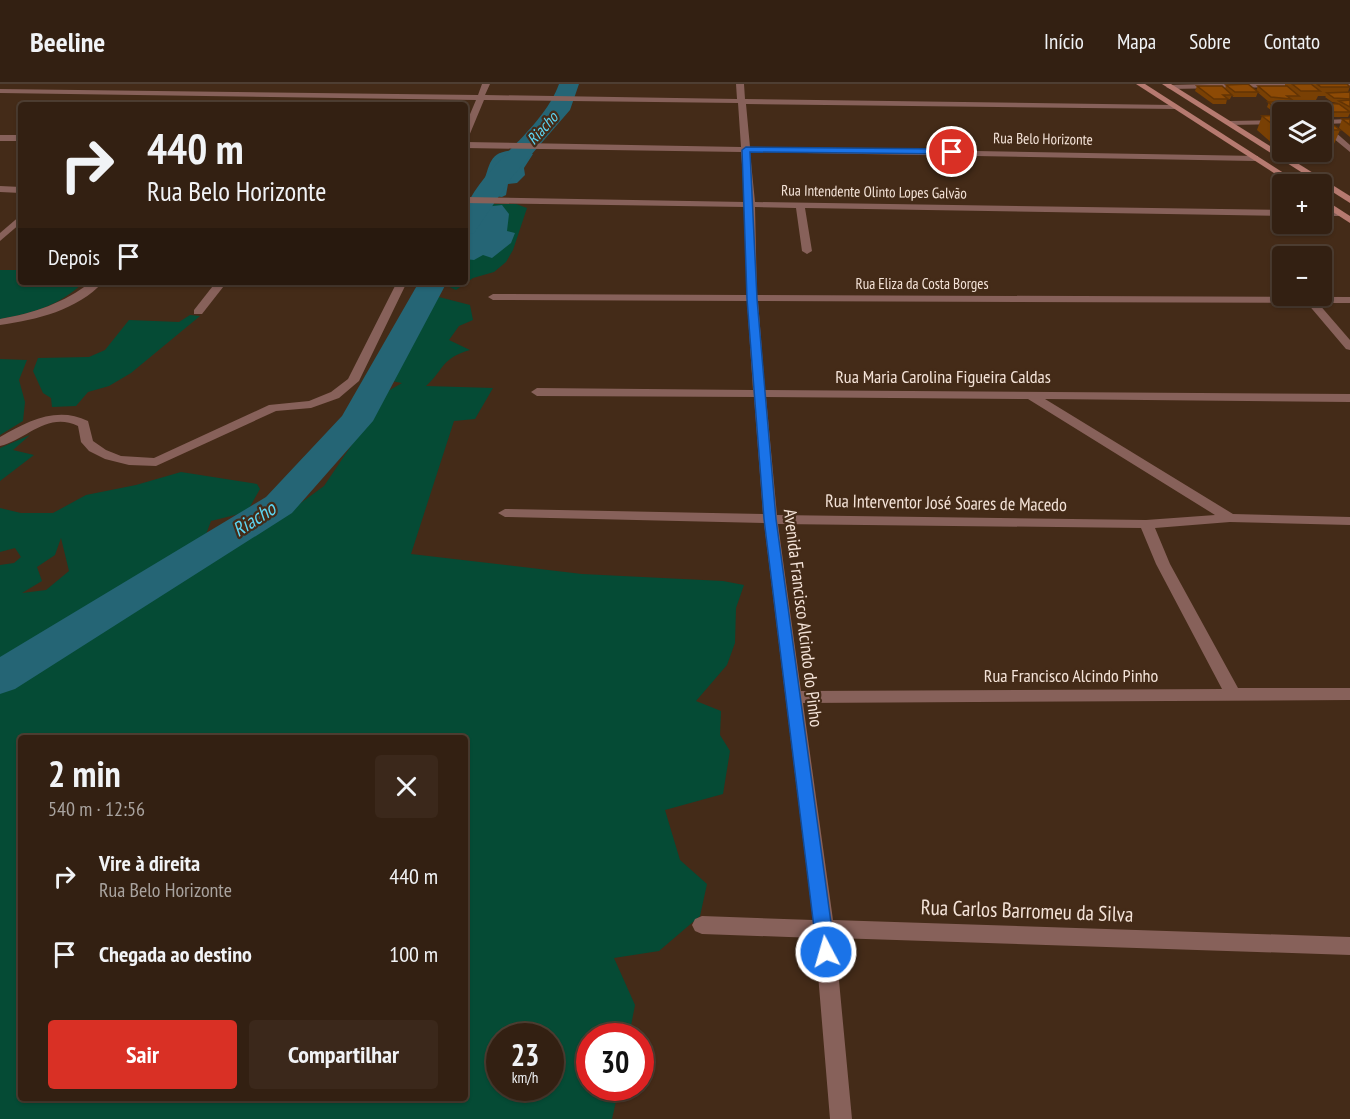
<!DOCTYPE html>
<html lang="pt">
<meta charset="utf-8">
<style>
body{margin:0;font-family:"PT Sans Narrow",sans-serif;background:#3b281b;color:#f1f3f6;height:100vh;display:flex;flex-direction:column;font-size:22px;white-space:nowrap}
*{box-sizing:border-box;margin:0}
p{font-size:20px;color:#a9a39f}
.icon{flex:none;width:33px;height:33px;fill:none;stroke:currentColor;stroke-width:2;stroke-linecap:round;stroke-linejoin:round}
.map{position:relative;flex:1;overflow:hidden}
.details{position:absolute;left:18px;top:651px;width:450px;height:366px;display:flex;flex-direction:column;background:#332012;border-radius:6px;box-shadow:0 2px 4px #0004,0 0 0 2px #4e3e32}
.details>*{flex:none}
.top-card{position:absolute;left:18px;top:18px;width:450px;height:183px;border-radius:6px;box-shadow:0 2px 4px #0004,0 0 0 2px #4e3e32;background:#332012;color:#f1f3f6;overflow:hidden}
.controls{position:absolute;left:1272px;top:18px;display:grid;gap:12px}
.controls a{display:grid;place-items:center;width:60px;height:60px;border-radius:6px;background:#332012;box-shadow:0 2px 4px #0004,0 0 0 2px #4e3e32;font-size:30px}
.speed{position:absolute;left:486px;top:939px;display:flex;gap:12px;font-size:30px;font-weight:700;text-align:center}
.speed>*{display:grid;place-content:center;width:78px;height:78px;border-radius:50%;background:#332012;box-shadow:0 2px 4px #0004,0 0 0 2px #4e3e32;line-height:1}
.speed small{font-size:15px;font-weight:400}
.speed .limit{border:9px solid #d22;background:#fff;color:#111}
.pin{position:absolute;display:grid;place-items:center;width:51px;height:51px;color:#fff;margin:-26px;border:3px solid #fff;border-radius:50%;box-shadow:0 2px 6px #0007}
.me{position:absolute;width:66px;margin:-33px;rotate:354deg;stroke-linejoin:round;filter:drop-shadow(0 0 4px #0008)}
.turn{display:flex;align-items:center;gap:21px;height:126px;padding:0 30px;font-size:27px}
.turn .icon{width:78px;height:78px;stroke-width:2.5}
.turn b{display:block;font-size:42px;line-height:51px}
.then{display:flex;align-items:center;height:57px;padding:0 30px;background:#0003;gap:12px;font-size:22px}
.round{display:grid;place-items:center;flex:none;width:63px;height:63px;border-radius:6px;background:#3b281b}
.headline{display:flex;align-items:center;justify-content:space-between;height:102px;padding:0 30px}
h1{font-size:36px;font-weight:600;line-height:45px}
.action{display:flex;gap:12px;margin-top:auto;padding:12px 30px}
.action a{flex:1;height:69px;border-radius:6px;background:#d93025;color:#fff;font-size:24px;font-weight:600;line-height:69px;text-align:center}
.action a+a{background:#3b281b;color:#f1f3f6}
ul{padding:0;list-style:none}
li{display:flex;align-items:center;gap:18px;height:78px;padding:0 30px}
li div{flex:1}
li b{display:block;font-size:22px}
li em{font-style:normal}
header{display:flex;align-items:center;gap:36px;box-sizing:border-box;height:84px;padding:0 30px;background:#332012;border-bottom:2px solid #4e3e32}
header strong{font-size:28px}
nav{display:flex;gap:33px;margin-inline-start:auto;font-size:21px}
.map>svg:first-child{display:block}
.green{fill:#054b35;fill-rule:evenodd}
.water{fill:#256575}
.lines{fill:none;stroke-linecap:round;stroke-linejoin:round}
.river{fill:#256575;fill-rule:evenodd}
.street{fill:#87615a;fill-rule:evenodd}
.secondary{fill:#b67a70;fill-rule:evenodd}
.wall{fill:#794004}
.building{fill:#8d4a05;stroke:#633404;stroke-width:1.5}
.route{fill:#1a73e8;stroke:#114b97;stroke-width:1.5}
.labels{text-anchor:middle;stroke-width:4.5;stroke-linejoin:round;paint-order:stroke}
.far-street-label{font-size:15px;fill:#f4e3d8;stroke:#442b18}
.far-water-label{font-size:16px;font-style:italic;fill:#5dd6f4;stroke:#442b18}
.street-label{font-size:18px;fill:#f4e3d8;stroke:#442b18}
.water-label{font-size:20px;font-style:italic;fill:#5dd6f4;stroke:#442b18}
.near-street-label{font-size:21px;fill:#f4e3d8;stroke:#442b18}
</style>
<header>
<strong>Beeline</strong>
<nav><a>Início</a><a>Mapa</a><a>Sobre</a><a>Contato</a></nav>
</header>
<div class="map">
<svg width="1350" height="1035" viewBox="0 0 1350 1035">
<rect width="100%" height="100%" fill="#442b18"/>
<!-- green -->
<g class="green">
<polygon points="465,120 516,120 527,124 513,166 506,178 494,188 473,194 456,206 443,200 444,198 465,198"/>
<path d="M0,186H21V198H84C59,222 33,229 0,235Z"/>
<path d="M439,213L470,221L473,236L459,242L449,256L470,266C441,274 444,286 426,302L493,304L475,335L454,337L411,470L582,490L723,497L744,501L736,524L735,559L727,581L696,617L721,627L720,651L730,667L723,710L665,726L680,776L707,800L700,832L659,867L614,874L635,921L629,952H590V1004H619L612,1035H0V603L36,580L72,567L88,551L272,440L324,402L388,307L402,299L370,293L410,215ZM21,654H465V1014H21ZM500,952H550V1004H500Z"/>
<polygon points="190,231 200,232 131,289 109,302 88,308 76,322 52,323 51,314 43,309 33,287 38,274 89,273 105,266 129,236 179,238"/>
<polygon points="0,275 27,276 19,296 25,318 23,337 0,351"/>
<polygon points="30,351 13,366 34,371 0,397 0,364"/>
<path d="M181,388L257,400L260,405L247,428L211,437L205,453L0,575V481L14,479L21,473L15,464L0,468V424L21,429H53L86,411L136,401ZM61,454L69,487L46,506L22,509L42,497L37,483L55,471Z"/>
</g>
<!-- water -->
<g class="water">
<path d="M517,66L533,70L524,84L525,91L517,99L508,100L506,111L502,113L482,111L480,106C492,82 485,67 517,66Z"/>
<polygon points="502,121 509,130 507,147 515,149 511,159 492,174 483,171 474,176 465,175 465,125"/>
</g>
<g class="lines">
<!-- river -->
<g class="river">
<path d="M559,0H579L570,26L512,93L474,149L465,151C465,143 463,130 466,123C486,78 542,47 559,0Z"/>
<polygon points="419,198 447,198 373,337 292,429 15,605 0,610 0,573 266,413 342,332"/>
</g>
<!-- street -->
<g class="street">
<path d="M482,0H490L485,11L737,15L736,0H744L745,15L1173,21L1177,23L1176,25L746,20L750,63L1258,72V76L1255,77L750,68L755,118L1282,126V132L805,124L812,167L807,170L802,167L796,124L755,123L757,211L1350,213V219H1318L1350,256V266L1346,265L1307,219L758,217L765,306L1350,310V318L1045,315L1233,430L1350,433V441L1230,438L1155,444L1170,480L1238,604H1350V616L803,619L833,836L1350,853V871L835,854L852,1035H830L815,854L702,850L695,847L692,841L695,835L702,832L813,836L764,439L505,433L498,429L505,425L763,430L754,313L537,312L531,308L537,304L753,306L747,217L493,216L488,213L493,210L747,211L745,123L465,119V113L745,118L741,68L465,64V58L741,63L738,19L484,16L469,52L465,55V42L476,16L0,9V5L478,11ZM766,313L1028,315L1215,431L1146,436L777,431ZM778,440L1141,444L1156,480L1222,605L801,607Z"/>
<polygon points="1210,0 1350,0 1350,2 1170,5 1166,3 1170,1"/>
<polygon points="1350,35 1350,39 1326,40 1350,61 1350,68 1322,45 1322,36"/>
<polygon points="1282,36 1282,40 1229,41 1225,39 1229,37"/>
<rect x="0" y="51" width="21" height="6"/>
<polygon points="0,102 21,103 21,109 0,108"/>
<polygon points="1322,126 1339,126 1344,129 1339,132 1322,132"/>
<polygon points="21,131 21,139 0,157 0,149"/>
<path d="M91,198H103C78,226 36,236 0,241V235C34,229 64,219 91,198Z"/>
<polygon points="216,198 227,198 202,230 194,230 194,226"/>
<path d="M397,198H407L359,297L339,314L311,324L276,327L156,382L129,381L105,375L89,367L81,358L78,342C48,327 27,355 0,362V353C28,337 57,322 88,337L93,357L106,366L121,372L154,374L269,321L309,317L331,308L348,295Z"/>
</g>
<!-- secondary -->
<g class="secondary">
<polygon points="1136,0 1145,0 1301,100 1291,100"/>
<polygon points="1162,0 1171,0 1350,112 1350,119"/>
<polygon points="1322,114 1350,132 1350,139 1322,121"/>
</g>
</g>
<!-- wall -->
<g class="wall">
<polygon points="1285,0 1347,0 1350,2 1348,8 1350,8 1350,29 1348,33 1323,33 1340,46 1334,60 1322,60 1322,28 1298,28 1293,24 1295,20 1338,20 1338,19 1332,18 1325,13 1326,12 1318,12 1316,16 1290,16 1289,19 1284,19 1295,27 1294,28 1282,28 1282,61 1275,62 1257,46 1262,32 1277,31 1267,23 1269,18 1256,7 1258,2 1285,2"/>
<polygon points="1226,1 1258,8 1256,13 1233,13 1232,11 1230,15 1227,15 1226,20 1213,20 1195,7 1197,2 1225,5"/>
<polygon points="1342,35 1350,35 1350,53 1339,44"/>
</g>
<!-- building -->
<g class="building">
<polygon points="1248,0 1258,8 1235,8 1226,1"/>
<polygon points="1292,0 1311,0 1320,7 1301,7"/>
<polygon points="1317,0 1347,0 1350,3 1321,3"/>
<polygon points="1197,2 1222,2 1232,11 1223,11 1228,15 1214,15"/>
<polygon points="1258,2 1287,2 1299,12 1287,12 1291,15 1271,13"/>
<polygon points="1350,8 1350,15 1334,14 1327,9"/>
<polygon points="1350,16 1350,23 1339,17"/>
<polygon points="1268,18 1283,18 1295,27 1279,27"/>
<polygon points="1325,19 1339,20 1350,28 1305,28 1295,20"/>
<polygon points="1282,31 1282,47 1281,47 1262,32"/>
<polygon points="1322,32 1340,46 1322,46"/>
<polygon points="1342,35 1350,35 1350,41"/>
</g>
<!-- route -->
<polygon class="route" points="746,63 952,65 956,68 952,70 750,68 757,215 776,435 835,868 832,874 826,876 819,874 817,868 764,435 747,215 742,66"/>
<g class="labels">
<!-- far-street labels -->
<g class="far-street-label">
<text transform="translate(1043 55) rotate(1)" y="5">Rua Belo Horizonte</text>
<text transform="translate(874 108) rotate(1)" y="5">Rua Intendente Olinto Lopes Galvão</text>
<text x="922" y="205">Rua Eliza da Costa Borges</text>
</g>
<!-- far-water labels -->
<g class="far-water-label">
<text transform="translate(542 44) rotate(-48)" y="6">Riacho</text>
</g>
<!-- street labels -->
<g class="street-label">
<text x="943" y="299">Rua Maria Carolina Figueira Caldas</text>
<text transform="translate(946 419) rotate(1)" y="6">Rua Interventor José Soares de Macedo</text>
<text transform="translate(803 534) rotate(83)" y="6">Avenida Francisco Alcindo do Pinho</text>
<text x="1071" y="598">Rua Francisco Alcindo Pinho</text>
</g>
<!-- water labels -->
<g class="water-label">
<text transform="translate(254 435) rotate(-33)" y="7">Riacho</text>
</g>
<!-- near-street labels -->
<g class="near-street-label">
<text transform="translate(1027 827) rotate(2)" y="7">Rua Carlos Barromeu da Silva</text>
</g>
</g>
</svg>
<div class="controls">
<a><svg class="icon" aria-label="layers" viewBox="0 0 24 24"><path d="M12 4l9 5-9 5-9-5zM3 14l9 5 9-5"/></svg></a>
<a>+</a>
<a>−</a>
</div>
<div class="speed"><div>23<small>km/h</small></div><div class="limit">30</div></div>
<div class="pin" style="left:952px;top:68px;background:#d93025"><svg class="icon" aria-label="arrive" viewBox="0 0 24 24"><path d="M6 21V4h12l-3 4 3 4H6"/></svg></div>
<svg class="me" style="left:826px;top:868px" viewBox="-20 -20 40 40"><circle r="17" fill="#1a73e8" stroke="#fff" stroke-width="3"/><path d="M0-11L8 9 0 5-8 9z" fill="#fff"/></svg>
<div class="top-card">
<div class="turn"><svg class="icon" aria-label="right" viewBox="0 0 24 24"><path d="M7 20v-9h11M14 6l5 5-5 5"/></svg><div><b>440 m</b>Rua Belo Horizonte</div></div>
<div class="then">Depois<svg class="icon" aria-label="arrive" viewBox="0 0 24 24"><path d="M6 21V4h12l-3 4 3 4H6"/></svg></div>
</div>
<section class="details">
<div class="headline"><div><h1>2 min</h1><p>540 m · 12:56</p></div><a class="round"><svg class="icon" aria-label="close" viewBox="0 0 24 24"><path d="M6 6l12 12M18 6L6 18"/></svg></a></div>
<ul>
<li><svg class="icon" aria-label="right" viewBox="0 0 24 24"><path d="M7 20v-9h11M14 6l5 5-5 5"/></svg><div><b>Vire à direita</b><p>Rua Belo Horizonte</p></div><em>440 m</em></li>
<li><svg class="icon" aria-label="arrive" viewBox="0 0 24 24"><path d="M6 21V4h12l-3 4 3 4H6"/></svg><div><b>Chegada ao destino</b></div><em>100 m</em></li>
</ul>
<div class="action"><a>Sair</a><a>Compartilhar</a></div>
</section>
</div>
